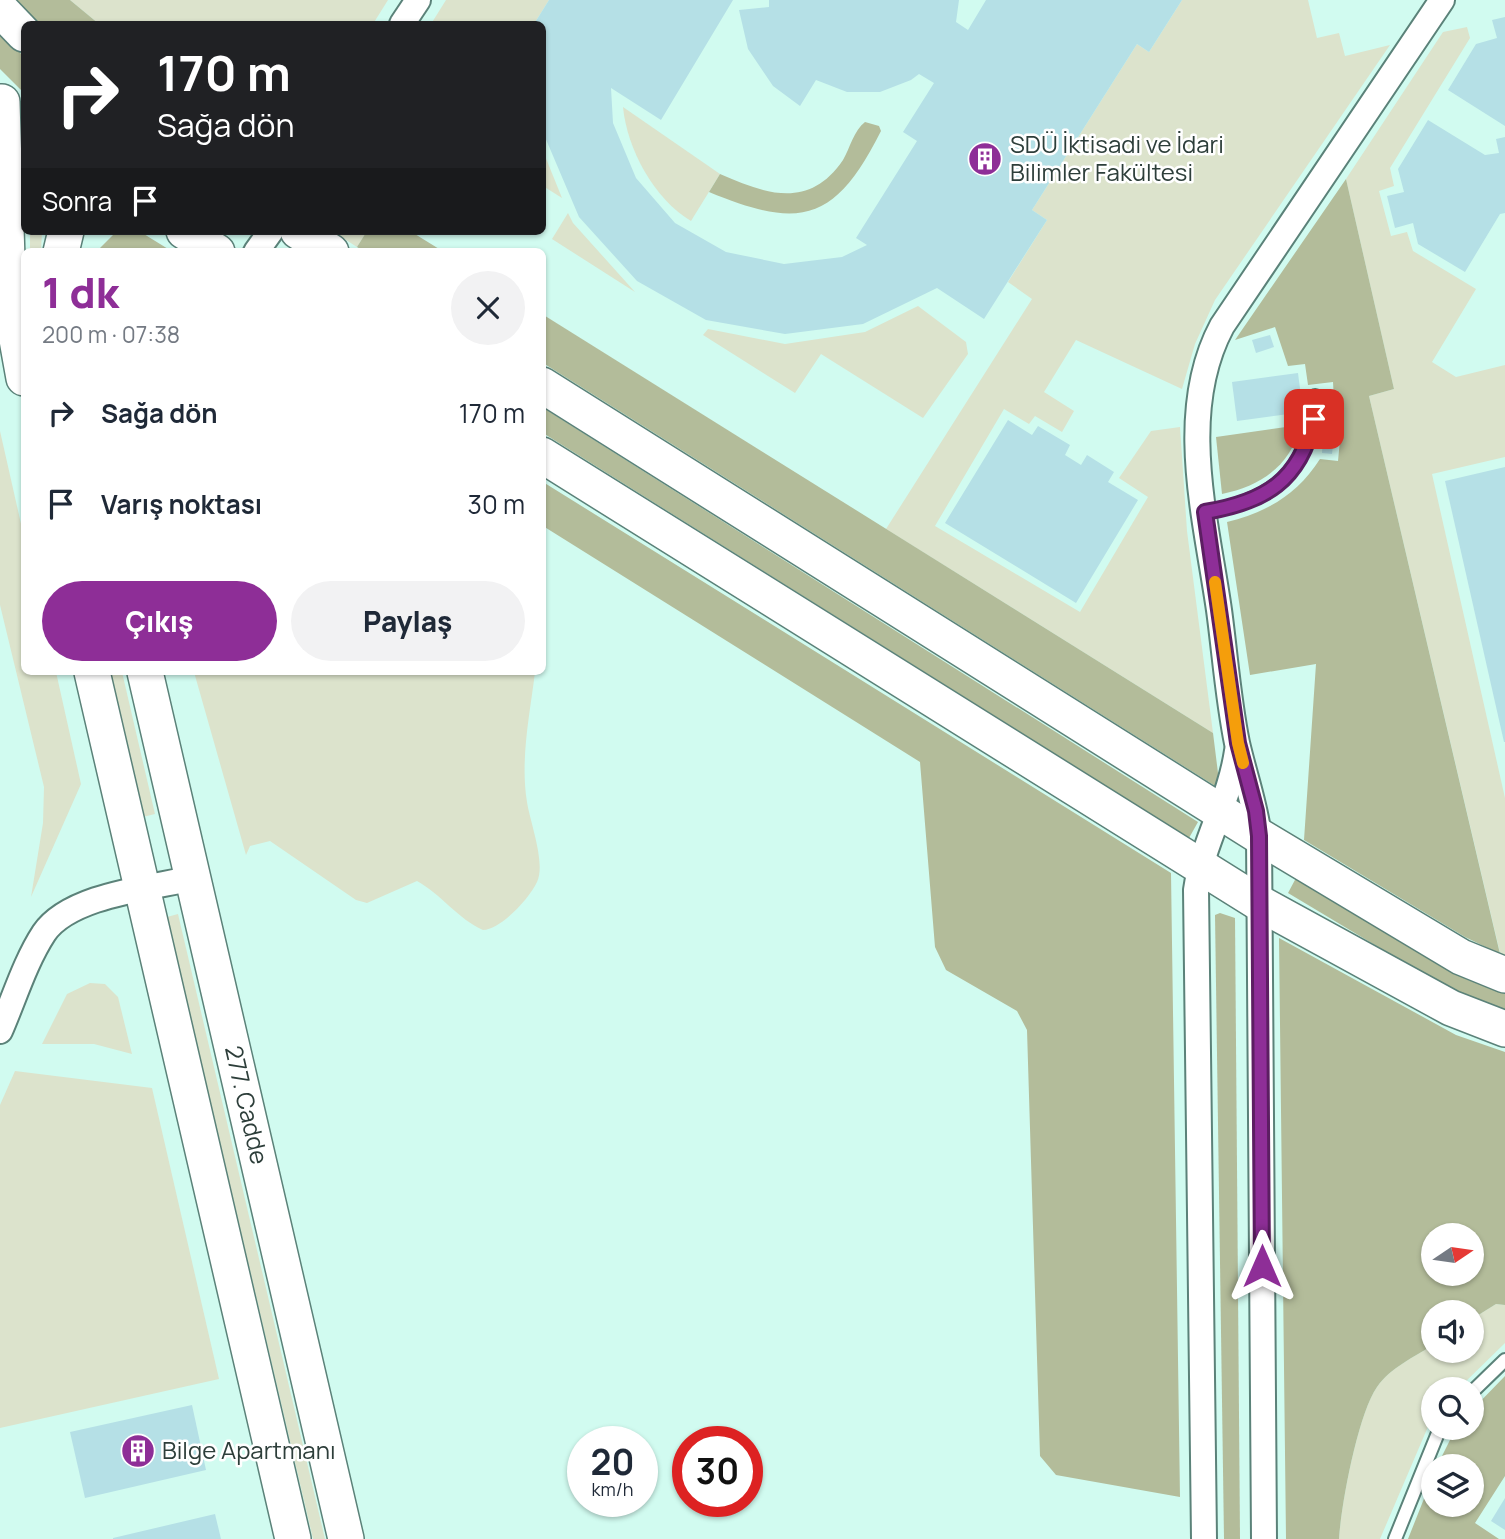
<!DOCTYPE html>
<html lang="tr">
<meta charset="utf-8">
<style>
body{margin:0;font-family:Manrope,sans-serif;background:#f2f2f3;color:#1f2937;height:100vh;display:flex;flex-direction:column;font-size:26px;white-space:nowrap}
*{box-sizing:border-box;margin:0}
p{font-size:23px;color:#747a83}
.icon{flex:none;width:38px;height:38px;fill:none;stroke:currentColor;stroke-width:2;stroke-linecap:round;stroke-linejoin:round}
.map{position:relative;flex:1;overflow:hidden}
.sheet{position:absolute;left:21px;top:248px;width:525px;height:427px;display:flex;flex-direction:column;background:#fff;border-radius:10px;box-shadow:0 2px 5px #0004}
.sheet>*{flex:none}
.hud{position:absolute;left:21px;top:21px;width:525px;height:214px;border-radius:10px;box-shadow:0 2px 5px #0004;background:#202124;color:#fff;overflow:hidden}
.needle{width:46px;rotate:77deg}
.tools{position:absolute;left:1421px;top:1223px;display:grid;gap:14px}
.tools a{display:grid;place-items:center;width:63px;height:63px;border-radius:50%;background:#fff;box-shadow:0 2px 5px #0004;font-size:35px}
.speed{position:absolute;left:567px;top:1426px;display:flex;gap:14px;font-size:35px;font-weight:700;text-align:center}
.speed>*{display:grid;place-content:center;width:91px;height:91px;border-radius:50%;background:#fff;box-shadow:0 2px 5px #0004;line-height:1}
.speed small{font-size:18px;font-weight:400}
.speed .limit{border:10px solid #d22;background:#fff;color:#111}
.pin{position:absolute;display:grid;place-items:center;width:60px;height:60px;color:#fff;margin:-30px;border-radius:14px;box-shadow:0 4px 10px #0006}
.me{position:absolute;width:77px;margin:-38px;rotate:0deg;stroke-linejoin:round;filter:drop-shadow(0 0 5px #0008)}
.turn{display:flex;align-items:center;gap:24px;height:147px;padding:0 21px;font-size:32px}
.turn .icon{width:91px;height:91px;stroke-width:2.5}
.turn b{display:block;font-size:49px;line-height:60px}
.then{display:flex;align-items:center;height:66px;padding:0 21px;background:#0003;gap:14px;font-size:26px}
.round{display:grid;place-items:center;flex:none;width:74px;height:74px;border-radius:37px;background:#f2f2f3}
.summary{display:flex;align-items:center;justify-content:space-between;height:119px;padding:0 21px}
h1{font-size:42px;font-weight:800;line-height:52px;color:#8e2e97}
.action{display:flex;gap:14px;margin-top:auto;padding:14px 21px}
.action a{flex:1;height:80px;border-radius:42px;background:#8e2e97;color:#fff;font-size:28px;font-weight:800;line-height:80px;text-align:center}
.action a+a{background:#f2f2f3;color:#1f2937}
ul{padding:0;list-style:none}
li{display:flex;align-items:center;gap:21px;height:91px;padding:0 21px}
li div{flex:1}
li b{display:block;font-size:26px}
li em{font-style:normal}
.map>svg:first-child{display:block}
.green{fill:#dce3cc}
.forest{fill:#b3bc9a;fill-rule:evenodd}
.building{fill:#b5e0e6}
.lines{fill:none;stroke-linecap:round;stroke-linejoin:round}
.lane-casing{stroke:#5b8279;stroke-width:16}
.street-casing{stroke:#5b8279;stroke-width:28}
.secondary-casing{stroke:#5b8279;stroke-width:38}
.lane{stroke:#fff;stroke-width:12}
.street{stroke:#fff;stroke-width:24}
.secondary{stroke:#fff;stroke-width:35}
.route-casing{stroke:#5c1e62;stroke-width:18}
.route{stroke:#8e2e97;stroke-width:12}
.slow{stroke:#f59e0b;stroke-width:12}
.labels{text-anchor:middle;stroke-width:5;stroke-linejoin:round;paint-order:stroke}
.poi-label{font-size:24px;fill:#2d3e3a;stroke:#fff;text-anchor:start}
.street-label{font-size:24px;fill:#2d3e3a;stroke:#fff}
</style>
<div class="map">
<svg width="1505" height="1539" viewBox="0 0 1505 1539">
<rect width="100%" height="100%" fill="#d1fbf0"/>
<!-- green -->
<g class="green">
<polygon points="70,0 388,0 373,24 99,24"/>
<polygon points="446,0 549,0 534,24 431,24"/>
<polygon points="1182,0 1308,0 1317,38 1339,33 1345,56 1390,45 1215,300 1195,344 1182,389 1076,340 1044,392 1074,411 1062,432 1035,416 1029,424 1004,409 935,526 1080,612 1148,497 1119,478 1151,431 1180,427 1187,531 1213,733 886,529 1032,299 1008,282 1047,220 1032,210 1137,44 1149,52"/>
<polygon points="1467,27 1470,38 1390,168 1394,186 1379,191 1391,236 1407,232 1413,251 1476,289 1432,362 1456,377 1505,365 1505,457 1432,474 1505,798 1505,955 1500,953 1369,396 1394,389 1346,179 1443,32"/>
<path d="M623,107L720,174L691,221C654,199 627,149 623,107Z"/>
<polygon points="543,151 562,198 543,186"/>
<polygon points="568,213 573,223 635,292 552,239"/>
<polygon points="30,231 42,231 41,252 30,252"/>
<polygon points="332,231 367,231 357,247"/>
<polygon points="918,306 966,342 968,354 923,418 821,354 795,393 703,335 708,329 785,344 865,332"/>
<polygon points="0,431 24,537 24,672 56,672 81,784 31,897 43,823 44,787 0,605"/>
<polygon points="110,672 122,672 155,814 143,817"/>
<path d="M194,672H535C530,714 520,759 527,802C530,822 546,863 537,882C529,899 501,929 483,930C458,919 442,895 417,881L367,903L356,900L270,841L250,846L246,855Z"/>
<polygon points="178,914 325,1539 313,1539 167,917"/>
<polygon points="90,983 105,984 118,997 132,1054 94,1044 42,1044 67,994"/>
<polygon points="15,1071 152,1088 219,1379 0,1428 0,1105"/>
<path d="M1496,1304L1505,1305V1343L1458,1389L1433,1390V1415L1380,1539H1339C1341,1505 1358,1414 1377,1387C1390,1368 1414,1357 1433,1345V1351H1472V1319Z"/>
</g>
<!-- forest -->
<g class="forest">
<polygon points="14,0 70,0 99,24 39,24"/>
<polygon points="0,32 24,57 24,93 0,69"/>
<path d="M865,122L879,126L881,131C835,222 801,230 709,192L720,174C766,194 809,210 843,160C850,148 854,130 865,122Z"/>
<path d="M1346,179L1394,389L1369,396L1500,954L1465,937L1304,840L1316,664L1250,675L1227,522C1267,512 1297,495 1320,459L1338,461L1342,419L1335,418L1333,382L1308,385L1305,364L1288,366L1275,327L1235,340Z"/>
<polygon points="117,231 139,231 173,252 98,250"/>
<polygon points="367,231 410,231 444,252 365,252 357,247"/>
<polygon points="542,314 1213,733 1220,789 543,363"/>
<polygon points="542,407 1198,822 1189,838 543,433"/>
<path d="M1300,425C1292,465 1261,486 1222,494L1216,437Z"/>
<polygon points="543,482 1171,873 1180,1497 1056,1475 1040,1456 1027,1030 1017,1011 946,970 935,947 920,762 543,526"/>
<polygon points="1296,878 1468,980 1505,992 1505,1012 1460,996 1288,893"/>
<polygon points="1220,913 1235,918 1240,1539 1224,1539 1215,915"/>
<path d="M1279,938L1456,1035L1505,1052V1305L1496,1304L1472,1319V1312H1433V1345C1414,1357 1390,1368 1377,1387C1358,1414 1341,1505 1339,1539H1286ZM1433,1236H1472V1274H1433Z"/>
<polygon points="1505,1376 1505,1476 1475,1523 1499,1539 1408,1539 1433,1476 1433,1505 1472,1505 1472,1466 1437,1466 1456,1428 1472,1428 1472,1410"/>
</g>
<!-- building -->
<g class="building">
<polygon points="549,0 733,0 661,120 611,88 613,123 636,178 675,223 726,252 784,264 842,257 867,245 856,238 917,141 903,132 934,83 919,74 911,80 880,92 847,92 816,80 800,106 773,86 748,49 739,10 769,7 769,0 959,0 956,22 968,30 986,0 1182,0 1149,52 1137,44 1032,210 1047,220 984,319 937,288 863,324 785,334 706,320 637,281 579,217 545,137 542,24 534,24"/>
<polygon points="1505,17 1505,126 1448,90 1476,44 1497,38 1492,20"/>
<polygon points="1428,120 1485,155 1499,153 1496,139 1505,137 1505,213 1500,214 1465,272 1418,244 1413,223 1395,228 1387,196 1404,192 1398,169"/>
<polygon points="1270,335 1274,347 1256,353 1252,340"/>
<polygon points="1298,373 1303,412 1237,421 1232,382"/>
<polygon points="1008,420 1032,435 1038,426 1070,445 1065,455 1081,465 1087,455 1114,472 1108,482 1138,500 1076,603 945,523"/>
<polygon points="1324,424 1335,425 1332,454 1322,453"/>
<polygon points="1505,467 1505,742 1504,742 1445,481"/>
<polygon points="192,1405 206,1470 85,1498 70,1432"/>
<polygon points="1505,1498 1505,1530 1491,1521"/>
<polygon points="215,1514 221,1539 113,1539 113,1538"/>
</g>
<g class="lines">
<!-- lane casing -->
<g class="lane-casing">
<g id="lane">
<path d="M1205,512C1276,500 1310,469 1315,396"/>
<polyline points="1472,1392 1505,1360"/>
<polyline points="1395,1539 1440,1428"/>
</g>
</g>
<!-- street casing -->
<g class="street-casing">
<g id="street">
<polyline points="402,24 418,0"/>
<polyline points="256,252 271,231"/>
<path d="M0,1031C14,999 25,962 44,933C70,895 151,888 193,878"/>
<path d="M1204,1539L1196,890C1203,841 1230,800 1237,751"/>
<path d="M1264,1539L1259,836C1255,804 1244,774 1237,743C1228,699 1225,654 1219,610C1206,519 1176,412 1222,326L1442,0"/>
</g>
</g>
<!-- secondary casing -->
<g class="secondary-casing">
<g id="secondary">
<polyline points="0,9 24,34"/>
<polyline points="2,102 8,290 24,378"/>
<polyline points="184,231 217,252"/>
<polyline points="298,231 331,252"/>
<polyline points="61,252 66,231"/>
<polyline points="542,385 1259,836 1461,957 1505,975"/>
<polyline points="542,455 1259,903 1451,1008 1505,1029"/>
<polyline points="92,672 293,1539"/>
<polyline points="145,672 346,1539"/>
</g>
</g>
<!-- lane -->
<use href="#lane" class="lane"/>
<!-- street -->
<use href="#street" class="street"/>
<!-- secondary -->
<use href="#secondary" class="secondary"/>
</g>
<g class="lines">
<!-- route casing -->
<g class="route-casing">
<path id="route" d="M1262,1266L1259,836L1256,811L1238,743L1205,512C1265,502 1300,481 1314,419"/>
</g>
<!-- route -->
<use href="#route" class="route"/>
<!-- slow -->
<polyline class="slow" points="1215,582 1238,743 1243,763"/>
</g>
<!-- icons -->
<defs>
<g id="building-disc" transform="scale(1.75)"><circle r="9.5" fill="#8e2e97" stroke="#fff"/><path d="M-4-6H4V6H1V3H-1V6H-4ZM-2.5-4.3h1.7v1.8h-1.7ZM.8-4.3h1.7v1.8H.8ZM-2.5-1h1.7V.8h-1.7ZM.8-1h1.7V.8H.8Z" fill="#fff"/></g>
</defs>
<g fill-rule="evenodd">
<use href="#building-disc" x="985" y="159"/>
<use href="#building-disc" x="138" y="1451"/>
</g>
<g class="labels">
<!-- poi labels -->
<g class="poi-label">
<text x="1010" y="153">SDÜ İktisadi ve İdari<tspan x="1010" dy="28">Bilimler Fakültesi</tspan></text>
<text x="162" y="1459">Bilge Apartmanı</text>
</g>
<!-- street labels -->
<g class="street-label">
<text transform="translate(246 1105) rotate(77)" y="8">277. Cadde</text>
</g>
</g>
</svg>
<div class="tools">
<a><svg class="needle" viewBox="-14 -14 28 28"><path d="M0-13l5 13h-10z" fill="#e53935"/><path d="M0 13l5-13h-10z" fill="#747a83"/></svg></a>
<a><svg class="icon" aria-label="sound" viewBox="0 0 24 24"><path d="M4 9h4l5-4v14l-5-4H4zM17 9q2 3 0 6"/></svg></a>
<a><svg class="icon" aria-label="search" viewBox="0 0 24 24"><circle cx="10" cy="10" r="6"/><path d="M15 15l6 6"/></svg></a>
<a><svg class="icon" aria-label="layers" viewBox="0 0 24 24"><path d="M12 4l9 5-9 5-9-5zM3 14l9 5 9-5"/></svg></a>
</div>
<div class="speed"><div>20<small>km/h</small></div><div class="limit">30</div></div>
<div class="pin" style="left:1314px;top:419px;background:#d93025"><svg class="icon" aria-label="arrive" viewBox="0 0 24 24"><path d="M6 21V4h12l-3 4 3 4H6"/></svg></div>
<svg class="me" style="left:1262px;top:1266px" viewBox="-20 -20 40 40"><path d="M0-17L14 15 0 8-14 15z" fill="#8e2e97" stroke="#fff" stroke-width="4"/></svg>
<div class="hud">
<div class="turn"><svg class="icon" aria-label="right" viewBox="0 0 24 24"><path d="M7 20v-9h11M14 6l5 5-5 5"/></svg><div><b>170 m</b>Sağa dön</div></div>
<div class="then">Sonra<svg class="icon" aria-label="arrive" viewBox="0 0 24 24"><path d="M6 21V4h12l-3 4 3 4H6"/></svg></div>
</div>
<section class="sheet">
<div class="summary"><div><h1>1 dk</h1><p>200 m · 07:38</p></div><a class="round"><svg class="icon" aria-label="close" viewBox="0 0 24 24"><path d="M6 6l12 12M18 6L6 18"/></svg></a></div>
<ul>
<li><svg class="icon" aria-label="right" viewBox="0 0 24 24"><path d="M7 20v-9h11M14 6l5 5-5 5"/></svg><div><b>Sağa dön</b></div><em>170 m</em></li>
<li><svg class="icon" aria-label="arrive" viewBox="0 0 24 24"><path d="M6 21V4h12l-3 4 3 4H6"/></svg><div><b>Varış noktası</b></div><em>30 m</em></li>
</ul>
<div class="action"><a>Çıkış</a><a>Paylaş</a></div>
</section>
</div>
